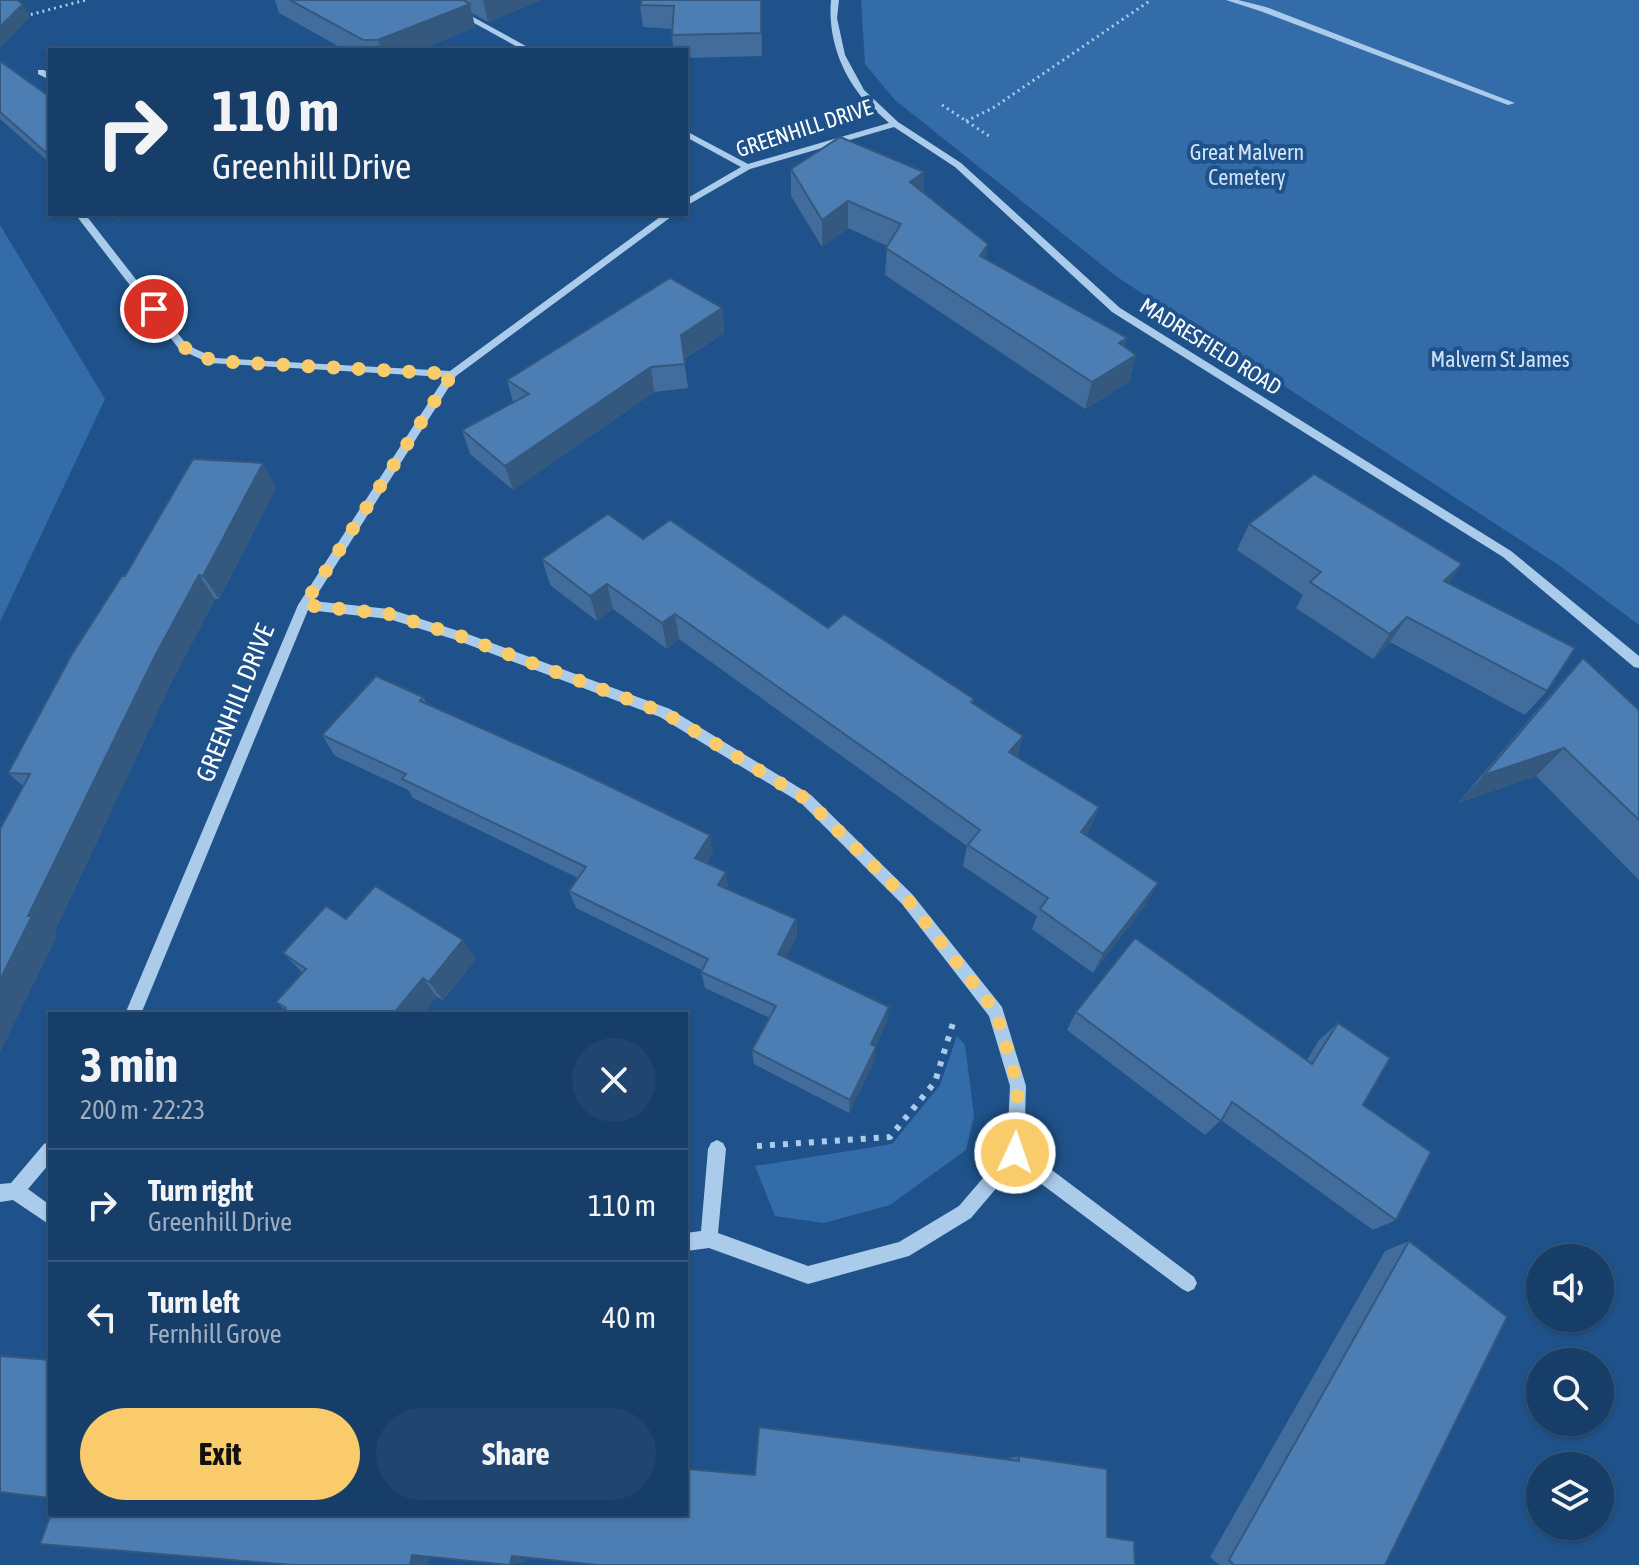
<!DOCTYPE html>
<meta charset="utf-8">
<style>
body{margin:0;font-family:"Asap Condensed",sans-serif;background:#20456e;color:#f1f3f6;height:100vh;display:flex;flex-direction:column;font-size:30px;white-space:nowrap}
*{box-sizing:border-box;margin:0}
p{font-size:26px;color:#9eaec0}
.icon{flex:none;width:44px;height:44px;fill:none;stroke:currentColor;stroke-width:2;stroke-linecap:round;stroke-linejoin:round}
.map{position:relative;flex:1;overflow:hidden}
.drawer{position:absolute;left:48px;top:1012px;width:640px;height:504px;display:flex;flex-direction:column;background:#173e68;border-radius:0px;box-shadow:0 2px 6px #0004,0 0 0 2px #36577c}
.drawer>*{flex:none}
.top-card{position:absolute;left:48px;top:48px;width:640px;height:168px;border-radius:0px;box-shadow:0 2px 6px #0004,0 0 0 2px #36577c;background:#173e68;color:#f1f3f6;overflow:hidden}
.fabs{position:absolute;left:1526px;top:1244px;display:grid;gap:16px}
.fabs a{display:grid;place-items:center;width:88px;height:88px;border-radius:50%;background:#173e68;box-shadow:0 2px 6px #0004,0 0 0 2px #36577c;font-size:40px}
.pin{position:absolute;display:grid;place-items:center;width:68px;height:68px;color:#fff;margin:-34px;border:4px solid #fff;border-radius:50%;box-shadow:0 2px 8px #0007}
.me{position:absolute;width:88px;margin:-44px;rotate:3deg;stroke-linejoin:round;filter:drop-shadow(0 0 6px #0008)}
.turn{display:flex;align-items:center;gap:28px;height:168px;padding:0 32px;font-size:36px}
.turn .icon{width:104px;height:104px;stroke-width:2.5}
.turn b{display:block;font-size:56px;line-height:68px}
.round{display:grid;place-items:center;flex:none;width:84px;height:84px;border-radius:42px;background:#20456e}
.headline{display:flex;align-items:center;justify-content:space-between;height:136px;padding:0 32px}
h1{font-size:48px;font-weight:700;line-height:60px}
.primary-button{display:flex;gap:16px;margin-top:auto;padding:16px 32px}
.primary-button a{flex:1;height:92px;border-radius:48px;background:#f9cb6b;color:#111;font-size:32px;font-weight:700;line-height:92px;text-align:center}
.primary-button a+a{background:#20456e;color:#f1f3f6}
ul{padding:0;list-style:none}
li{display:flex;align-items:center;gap:24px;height:112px;padding:0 32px;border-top:2px solid #36577c}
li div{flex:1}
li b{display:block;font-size:30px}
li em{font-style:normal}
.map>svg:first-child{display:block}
.green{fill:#336ca8}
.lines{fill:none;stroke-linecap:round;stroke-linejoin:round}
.path-far1{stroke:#abcbeb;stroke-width:3;stroke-dasharray:2 4;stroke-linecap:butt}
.path{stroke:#abcbeb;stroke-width:6;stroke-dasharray:5 8;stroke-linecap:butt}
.minor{fill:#abcbeb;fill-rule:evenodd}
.wall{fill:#416c9b}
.shaded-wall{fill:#35587e}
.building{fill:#4c7eb4;stroke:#35587e;stroke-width:2}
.route{stroke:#f9cb6b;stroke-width:14;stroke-dasharray:0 25.2}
.labels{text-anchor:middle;stroke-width:8;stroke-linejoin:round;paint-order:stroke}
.far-street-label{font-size:22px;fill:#fff;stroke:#1f528a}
.far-park-label{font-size:22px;fill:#d0e4f8;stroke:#1f528a}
.street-label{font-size:26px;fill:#fff;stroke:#1f528a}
</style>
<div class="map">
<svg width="1639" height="1565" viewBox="0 0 1639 1565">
<rect width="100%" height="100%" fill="#1f528a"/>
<!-- green -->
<g class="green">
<polygon points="861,0 1639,0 1639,625 1560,566 1117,277 895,100 865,64"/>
<polygon points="0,225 105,399 0,622"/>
<polygon points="957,1036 965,1045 974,1116 966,1150 890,1205 824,1223 775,1216 755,1166 892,1144 940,1085"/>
</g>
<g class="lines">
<!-- path-far1 -->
<g class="path-far1">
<polyline points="25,16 86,0"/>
<polyline points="942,105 992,138"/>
<polyline points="966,121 993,108 1151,0"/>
</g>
<!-- path -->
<polyline class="path" points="757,1146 890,1137 935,1082 953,1023"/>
<!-- minor -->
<g class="minor">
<polygon points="432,0 442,0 533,50 523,50"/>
<path d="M831,0H839L837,18L845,55L864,90L898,122L961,163L1120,308L1511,551L1639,656V668L1634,667L1503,557L1112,312L955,167L894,127L750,169L686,206V199L741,167L686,137V131L748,164L889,123C879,113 865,103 857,91C838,65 828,32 831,0Z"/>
<polygon points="1226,0 1238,0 1266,7 1515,103 1508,105 1260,11"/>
<polygon points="38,70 44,70 50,74 50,80 38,74"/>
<polygon points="75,214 85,214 187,345 215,358 450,371 664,214 675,214 456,376 313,601 389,609 465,633 670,709 811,795 912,894 1002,1007 1026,1086 1024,1149 1194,1277 1197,1283 1194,1289 1188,1292 1182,1289 1016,1165 971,1218 909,1256 808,1284 709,1248 686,1251 686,1233 701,1231 708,1149 711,1143 717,1140 723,1143 726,1149 718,1233 808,1266 899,1242 959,1206 1007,1150 1010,1086 989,1016 902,904 801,803 660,717 456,640 389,619 308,610 141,1014 125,1014 298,605 445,377 209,363 179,349"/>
<polygon points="50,1141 50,1163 28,1189 50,1205 50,1225 13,1200 0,1202 0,1184 11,1183 44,1144"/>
</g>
</g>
<!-- wall -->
<g class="wall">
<polygon points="275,0 542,0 488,22 472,13 475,27 419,50 345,50 279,13"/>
<polygon points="761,0 762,56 686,58 686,50 673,50 672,29 643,27 640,5"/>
<polygon points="0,61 50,97 50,163 0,119"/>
<polygon points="791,169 924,172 923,193 986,259 1136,355 1129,382 1085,409 885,275 887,246 848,228 822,247 791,196"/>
<polygon points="722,308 724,333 684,359 688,388 654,392 513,490 470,454 462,430 513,402 507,380"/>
<polygon points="276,488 219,599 215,599 172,681 54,933 57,935 0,1052 23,786 8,773 125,576"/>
<polygon points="1249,524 1449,583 1547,691 1525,715 1390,642 1373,659 1296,608 1303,595 1237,550"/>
<polygon points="643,539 974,699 973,704 1018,757 1099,807 1090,829 1086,835 1146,904 1093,973 1032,929 1037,916 963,866 967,846 679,639 667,649 613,609 597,621 550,585 542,559"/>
<polygon points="1583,658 1639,710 1639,880 1536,776 1458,803 1555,689"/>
<polygon points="423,697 427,704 713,853 707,863 729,890 796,919 797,936 785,958 887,1022 875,1046 876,1047 874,1061 849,1113 754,1064 752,1050 770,1018 705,988 701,972 702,970 576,908 569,891 578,878 413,798 408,790 335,756 322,735"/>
<polygon points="346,919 476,959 443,1000 437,997 285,1010 276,1002 303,973 283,953"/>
<polygon points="1076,1012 1307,1060 1319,1040 1338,1023 1396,1220 1373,1230 1221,1120 1205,1135 1067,1030"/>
<polygon points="1409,1241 1385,1565 1219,1565 1210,1557 1385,1251"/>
<polygon points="1019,1456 1107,1469 526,1558 525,1562 51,1514 1010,1460 1010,1458"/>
</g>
<!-- shaded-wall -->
<g class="shaded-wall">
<polygon points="483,0 542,0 488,22"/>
<polygon points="23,4 30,17 0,48 0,27"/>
<polygon points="470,4 475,27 419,50 381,50 378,40"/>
<polygon points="924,172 922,199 910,182"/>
<polygon points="848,201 848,228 822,247 822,220"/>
<polygon points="113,214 133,214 116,221"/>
<polygon points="988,244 984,271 980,256"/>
<polygon points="722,308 724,333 683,359 681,335"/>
<polygon points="1127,338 1120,365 1136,355 1129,382 1085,409 1092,382 1119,343"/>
<polygon points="651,367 654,392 513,490 505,466"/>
<polygon points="263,463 276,488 219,599 203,576"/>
<polygon points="1462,564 1444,590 1444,581"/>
<polygon points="199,575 215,599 172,681 54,933 57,935 0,1052 0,980 28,916 154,658"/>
<polygon points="607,584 613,609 597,621 590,596"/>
<polygon points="675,614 679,639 667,649 662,623"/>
<polygon points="1407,617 1390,642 1373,659 1390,634"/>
<polygon points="1023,736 1017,760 1009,752"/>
<polygon points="1564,748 1536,776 1458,803 1484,775"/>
<polygon points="1099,807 1090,829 1072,853 1081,832"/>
<polygon points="710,835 713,853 699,876 695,858"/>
<polygon points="726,872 729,890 718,885"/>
<polygon points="1158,883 1146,904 1093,973 1103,954"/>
<polygon points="796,919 797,936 779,970 778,954"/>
<polygon points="463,940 476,959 443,1000 429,982"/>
<polygon points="423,978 437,997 422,1014 393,1014"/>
<polygon points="889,1007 887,1022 869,1058 871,1044"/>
<polygon points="876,1047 874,1061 849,1113 850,1100"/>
<polygon points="431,1552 428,1565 410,1565 412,1555"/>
<polygon points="526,1553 525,1562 510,1565 512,1556"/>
</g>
<!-- building -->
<g class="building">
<polygon points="0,0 17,0 23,4 0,27"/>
<polygon points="290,0 463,0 470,4 378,40 363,40"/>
<polygon points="642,0 761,0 761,33 672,35 674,6 640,5"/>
<polygon points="0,61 50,97 50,156 0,112"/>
<polygon points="840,137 924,172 910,182 988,244 980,256 1127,338 1119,343 1136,355 1092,382 886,248 901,224 848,201 822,220 791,169"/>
<polygon points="670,278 722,308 681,335 685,364 651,367 505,466 462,430 529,394 507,380"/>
<polygon points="193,459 263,463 203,576 199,575 154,658 28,916 32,916 0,980 0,829 30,774 8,773 72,654 122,576 125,576"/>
<polygon points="1314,474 1462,564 1444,581 1575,648 1547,691 1407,617 1390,634 1310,582 1321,572 1249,524"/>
<polygon points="608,514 643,539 670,520 828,628 844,614 974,699 971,702 1023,736 1009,752 1099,807 1081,832 1158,883 1103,954 1040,909 1048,898 968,845 980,830 675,614 662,623 607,584 590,596 542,559"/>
<polygon points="1583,658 1639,710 1639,820 1564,748 1484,775"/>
<polygon points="376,676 423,697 420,701 582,773 710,835 695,858 726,872 718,885 796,919 778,954 889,1007 871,1044 876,1047 850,1100 752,1050 776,1006 701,972 708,959 569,891 586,867 402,779 406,774 322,735"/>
<polygon points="375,886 463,940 429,982 423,978 393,1014 281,1014 286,1008 276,1002 306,969 283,953 326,906 346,919"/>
<polygon points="1135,938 1312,1064 1338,1023 1390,1058 1363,1105 1431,1152 1396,1220 1232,1102 1221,1121 1076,1012"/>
<polygon points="1409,1241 1507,1317 1385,1565 1234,1565 1229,1560"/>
<polygon points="0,1356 50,1360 50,1498 0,1492"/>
<polygon points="759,1427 1019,1461 1019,1456 1107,1469 1107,1537 1134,1541 1135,1565 598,1565 512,1556 510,1565 509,1565 412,1555 410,1565 293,1565 40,1544 51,1514 686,1514 686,1469 755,1475"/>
</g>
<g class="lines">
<!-- route -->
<polyline class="route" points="154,309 183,347 213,361 452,374 304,605 389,614 460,636 665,713 806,799 907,899 996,1012 1018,1086 1015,1153"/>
</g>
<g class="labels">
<!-- far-street labels -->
<g class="far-street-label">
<text transform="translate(804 128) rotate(-18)" y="8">GREENHILL DRIVE</text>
<text transform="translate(1211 346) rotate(32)" y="8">MADRESFIELD ROAD</text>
</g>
<!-- far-park labels -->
<g class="far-park-label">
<text x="1247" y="160">Great Malvern<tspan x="1247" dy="25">Cemetery</tspan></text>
<text x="1500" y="367">Malvern St James</text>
</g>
<!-- street labels -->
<g class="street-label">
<text transform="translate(235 703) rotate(-68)" y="9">GREENHILL DRIVE</text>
</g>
</g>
</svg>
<div class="fabs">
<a><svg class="icon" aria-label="sound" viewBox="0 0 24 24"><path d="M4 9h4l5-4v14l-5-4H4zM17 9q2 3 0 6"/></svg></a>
<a><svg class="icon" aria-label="search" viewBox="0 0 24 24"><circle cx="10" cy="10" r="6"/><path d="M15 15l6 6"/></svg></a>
<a><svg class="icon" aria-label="layers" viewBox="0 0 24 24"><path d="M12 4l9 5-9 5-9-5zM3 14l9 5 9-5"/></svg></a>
</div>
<div class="pin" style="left:154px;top:309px;background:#d93025"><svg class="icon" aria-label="arrive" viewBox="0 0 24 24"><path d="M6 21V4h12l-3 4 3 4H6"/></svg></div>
<svg class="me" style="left:1015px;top:1153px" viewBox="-20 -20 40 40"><circle r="17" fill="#f9cb6b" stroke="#fff" stroke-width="3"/><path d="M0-11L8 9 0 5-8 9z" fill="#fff"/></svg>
<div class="top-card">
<div class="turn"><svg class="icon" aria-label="right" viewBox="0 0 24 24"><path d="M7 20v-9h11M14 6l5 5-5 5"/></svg><div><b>110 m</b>Greenhill Drive</div></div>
</div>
<section class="drawer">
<div class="headline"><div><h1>3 min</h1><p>200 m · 22:23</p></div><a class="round"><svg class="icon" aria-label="close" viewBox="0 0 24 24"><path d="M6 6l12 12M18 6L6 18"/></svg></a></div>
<ul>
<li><svg class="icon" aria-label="right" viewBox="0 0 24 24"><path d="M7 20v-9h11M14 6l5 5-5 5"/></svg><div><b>Turn right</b><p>Greenhill Drive</p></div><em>110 m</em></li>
<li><svg class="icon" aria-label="left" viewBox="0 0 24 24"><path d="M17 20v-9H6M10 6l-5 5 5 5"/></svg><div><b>Turn left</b><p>Fernhill Grove</p></div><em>40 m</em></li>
</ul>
<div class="primary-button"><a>Exit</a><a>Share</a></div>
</section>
</div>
